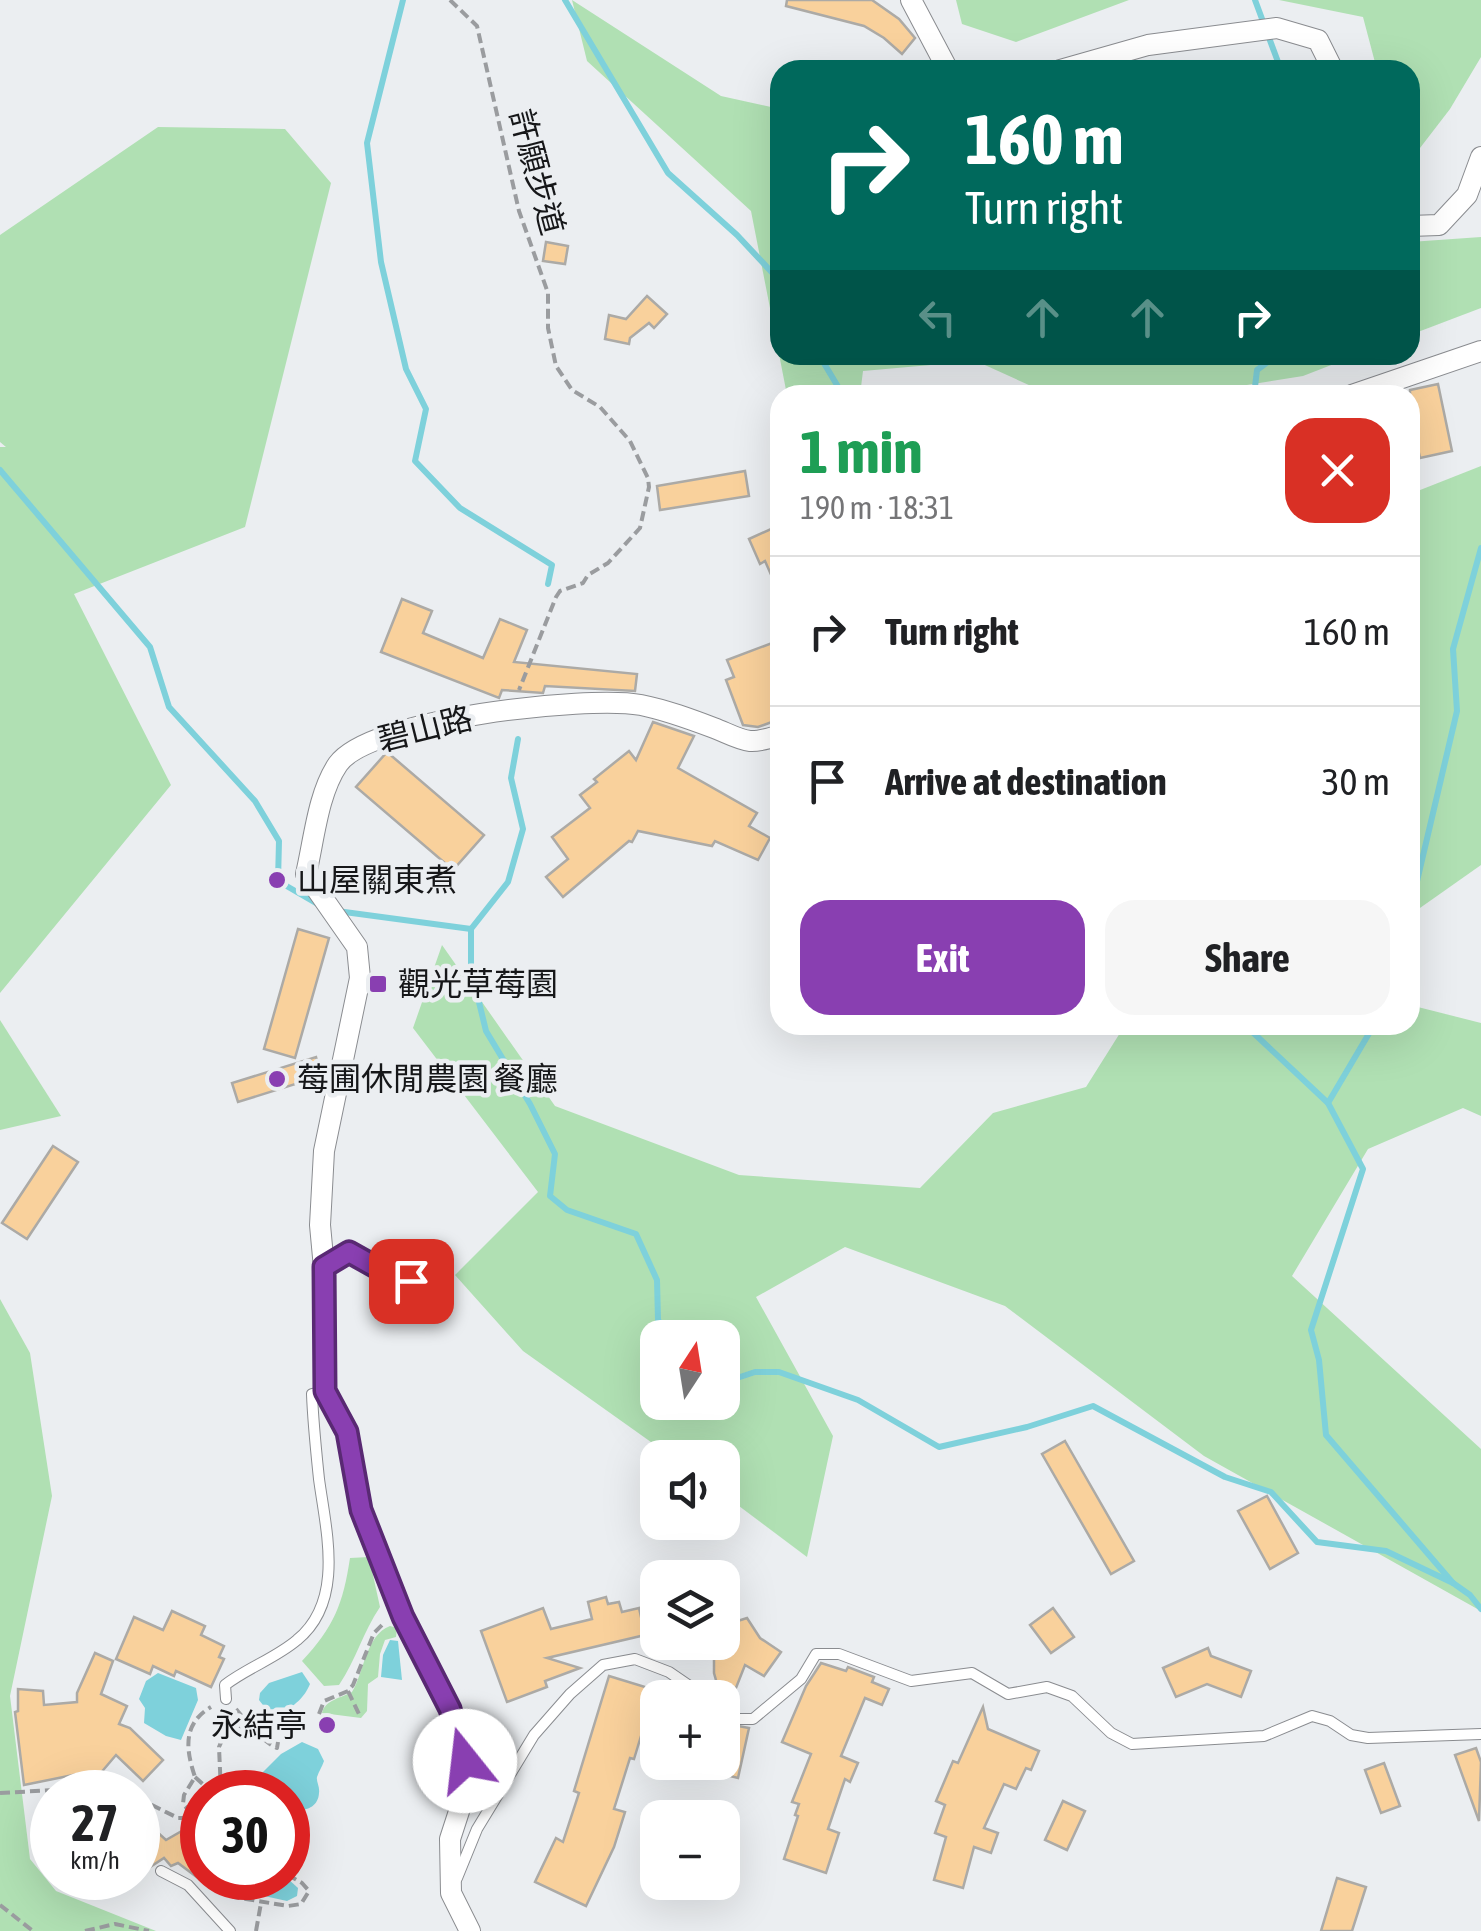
<!DOCTYPE html>
<meta charset="utf-8">
<style>
body{margin:0;font-family:"Asap Condensed","Noto Sans TC",sans-serif;background:#f6f6f6;color:#202124;height:100vh;display:flex;flex-direction:column;font-size:38px;white-space:nowrap}
*{box-sizing:border-box;margin:0}
p{font-size:32px;color:#757577}
.icon{flex:none;width:55px;height:55px;fill:none;stroke:currentColor;stroke-width:2;stroke-linecap:round;stroke-linejoin:round}
.map{position:relative;flex:1;overflow:hidden}
.side{position:absolute;left:770px;top:385px;width:650px;height:650px;display:flex;flex-direction:column;background:#fff;border-radius:30px;box-shadow:0 10px 40px #0002}
.side>*{flex:none}
.banner{position:absolute;left:770px;top:60px;width:650px;height:305px;border-radius:30px;box-shadow:0 10px 40px #0002;background:#00695c;color:#fff;overflow:hidden}
.needle{width:65px;rotate:12deg}
.buttons{position:absolute;left:640px;top:1320px;display:grid;gap:20px}
.buttons a{display:grid;place-items:center;width:100px;height:100px;border-radius:20px;background:#fff;box-shadow:0 10px 40px #0002;font-size:50px}
.speed{position:absolute;left:30px;top:1770px;display:flex;gap:20px;font-size:50px;font-weight:700;text-align:center}
.speed>*{display:grid;place-content:center;width:130px;height:130px;border-radius:50%;background:#fff;box-shadow:0 10px 40px #0002;line-height:1}
.speed small{font-size:25px;font-weight:400}
.speed .limit{border:15px solid #d22;background:#fff;color:#111}
.pin{position:absolute;display:grid;place-items:center;width:85px;height:85px;color:#fff;margin:-42px;border-radius:20px;box-shadow:0 5px 15px #0006}
.me{position:absolute;width:110px;margin:-55px;rotate:344deg;stroke-linejoin:round;filter:drop-shadow(0 0 8px #0008)}
.turn{display:flex;align-items:center;gap:35px;height:210px;padding:0 30px;font-size:45px}
.turn .icon{width:130px;height:130px;stroke-width:2.5}
.turn b{display:block;font-size:70px;line-height:85px}
.lanes{display:flex;align-items:center;height:95px;padding:0 30px;background:#0003;justify-content:center;gap:50px;direction:ltr}
.lanes .off{opacity:.35}
.round{display:grid;place-items:center;flex:none;width:105px;height:105px;border-radius:30px;background:#f6f6f6}
.summary{display:flex;align-items:center;justify-content:space-between;height:170px;padding:0 30px}
h1{font-size:60px;font-weight:700;line-height:75px;color:#1e9e55}
.cta{display:flex;gap:20px;margin-top:auto;padding:20px 30px}
.cta a{flex:1;height:115px;border-radius:30px;background:#893fb1;color:#fff;font-size:40px;font-weight:700;line-height:115px;text-align:center}
.cta a+a{background:#f6f6f6;color:#202124}
ul{padding:0;list-style:none}
li{display:flex;align-items:center;gap:30px;height:150px;padding:0 30px;border-top:2px solid #e0e0e0}
li div{flex:1}
li b{display:block;font-size:38px}
li em{font-style:normal}
.map>svg:first-child{display:block}
.green{fill:#b0e0b3;fill-rule:evenodd}
.water{fill:#7ed1db}
.lines{fill:none;stroke-linecap:round;stroke-linejoin:round}
.stream{stroke:#7ed1db;stroke-width:6}
.building{fill:#f9d19c;stroke:#acaaa6;stroke-width:2.5}
.service-casing{stroke:#8a8c90;stroke-width:12}
.minor-casing{stroke:#8a8c90;stroke-width:22}
.path{stroke:#9a9c9f;stroke-width:4;stroke-dasharray:10 5;stroke-linecap:butt}
.service{stroke:#fff;stroke-width:10}
.minor{stroke:#fff;stroke-width:20}
.route-casing{stroke:#592973;stroke-width:25}
.route{stroke:#893fb1;stroke-width:18}
.poi-dot{fill:#893fb1;stroke:#ebeef1;stroke-width:4}
.labels{text-anchor:middle;stroke-width:9;stroke-linejoin:round;paint-order:stroke}
.street-label{font-size:32px;fill:#161719;stroke:#ebeef1}
.poi-label{font-size:32px;fill:#161719;stroke:#ebeef1;text-anchor:start}
</style>
<div class="map">
<svg width="1481" height="1931" viewBox="0 0 1481 1931">
<rect width="100%" height="100%" fill="#ebeef1"/>
<!-- green -->
<g class="green">
<polygon points="572,0 721,96 780,109 780,355 1357,355 1303,376 1184,395 1051,395 976,361 863,371 860,395 787,395 751,211 587,61"/>
<polygon points="956,0 1129,0 1016,42 962,24"/>
<polygon points="1279,0 1481,0 1481,57 1450,109 1410,161 1410,70 1377,70 1363,17"/>
<polygon points="158,127 285,129 331,183 245,527 74,594 171,785 0,993 0,447 6,447 0,442 0,235"/>
<polygon points="1481,237 1481,308 1410,335 1410,242"/>
<polygon points="1481,466 1481,865 1410,915 1410,494"/>
<path d="M442,945L555,1106L739,1175L920,1188L993,1113L1086,1087L1125,1025H1410V1005L1481,1023V1116L1463,1108L1368,1149L1292,1276L1481,1449V1611L1204,1456L1005,1306L845,1247L756,1297L833,1436L807,1557L723,1494L722,1458L672,1457L523,1351L455,1275L538,1192L413,1028ZM658,1338H722V1402H658Z"/>
<polygon points="0,1020 61,1116 0,1130"/>
<polygon points="0,1299 30,1353 52,1496 10,1696 30,1859 56,1891 156,1931 0,1931"/>
<path d="M369,1557L380,1607C363,1632 356,1660 339,1685L324,1686L302,1661C334,1627 343,1604 350,1558Z"/>
<path d="M390,1626L397,1628L396,1637L385,1640L380,1654L378,1677L368,1684L367,1711L361,1718L322,1713C325,1700 341,1698 352,1692C364,1672 366,1635 390,1626Z"/>
</g>
<!-- water -->
<g class="water">
<polygon points="390,1640 398,1641 402,1680 381,1677 383,1655"/>
<path d="M302,1672L310,1684C303,1701 288,1712 270,1714L259,1700L260,1693L269,1683Z"/>
<polygon points="158,1673 196,1688 198,1700 181,1740 166,1736 144,1723 145,1708 139,1699 146,1681"/>
<path d="M302,1742L318,1749L324,1761C322,1767 319,1771 317,1777C316,1781 320,1787 319,1793C318,1810 301,1812 288,1809V1792H268L257,1778L281,1754Z"/>
<polygon points="245,1878 287,1878 298,1888 297,1896 287,1901 246,1892"/>
</g>
<g class="lines">
<!-- stream -->
<g class="stream">
<polyline points="403,0 367,143 381,262 406,369 426,409 415,461 460,508 552,565 548,584"/>
<polyline points="565,0 668,173 737,235 780,281"/>
<polyline points="1255,0 1281,70"/>
<polyline points="819,355 843,395"/>
<polyline points="1254,395 1257,370 1277,355"/>
<polyline points="0,470 150,647 169,707 255,801 279,841 278,881 321,906"/>
<polyline points="518,739 511,778 523,829 508,882 471,929 471,969 486,1031 530,1104 555,1154 550,1196 567,1210 636,1234 657,1280 658,1320 670,1338"/>
<polyline points="337,911 471,929"/>
<polyline points="1410,911 1457,711 1453,649 1481,548"/>
<polyline points="1245,1025 1328,1103 1363,1169 1311,1330 1319,1360 1326,1435 1453,1583 1470,1595 1481,1609"/>
<polyline points="1328,1103 1374,1025"/>
<polyline points="722,1383 755,1372 779,1372 858,1400 939,1447 1027,1427 1093,1406 1225,1477 1271,1492 1317,1542 1386,1551 1453,1583"/>
</g>
</g>
<!-- building -->
<g class="building">
<polygon points="787,0 872,0 899,19 915,38 902,54 884,38 864,26 786,6"/>
<polygon points="546,242 568,246 565,264 543,261"/>
<polygon points="647,296 667,314 654,328 649,323 630,338 629,344 605,339 609,315 626,319"/>
<polygon points="1438,384 1452,451 1420,458 1410,411 1410,390"/>
<polygon points="745,471 749,496 660,510 657,486"/>
<polygon points="780,525 780,595 765,561 760,564 749,539"/>
<polygon points="402,599 432,611 423,633 483,658 500,619 527,630 514,662 637,674 635,691 545,686 543,693 502,690 499,698 381,652"/>
<polygon points="780,640 780,719 758,727 743,725 726,680 734,677 727,660"/>
<polygon points="653,722 694,736 678,768 757,813 749,826 770,838 758,860 715,841 712,846 638,831 632,842 629,841 563,897 546,877 568,859 552,837 590,808 580,795 597,782 594,779 629,751 636,760"/>
<polygon points="387,752 484,835 453,870 356,787"/>
<polygon points="298,929 329,938 295,1058 264,1049"/>
<polygon points="316,1057 321,1076 238,1102 232,1083"/>
<polygon points="53,1146 78,1162 27,1239 2,1223"/>
<polygon points="1065,1441 1134,1561 1111,1574 1042,1454"/>
<polygon points="1267,1496 1298,1553 1270,1569 1238,1511"/>
<polygon points="606,1597 608,1604 619,1602 622,1612 639,1608 645,1635 547,1658 580,1668 545,1681 547,1687 507,1702 481,1631 543,1608 551,1629 592,1619 588,1602"/>
<polygon points="1053,1608 1074,1637 1051,1653 1030,1625"/>
<polygon points="172,1611 205,1626 201,1635 224,1646 219,1657 224,1659 211,1687 176,1671 174,1676 153,1666 150,1674 116,1659 134,1617 163,1630"/>
<polygon points="747,1618 760,1638 781,1652 764,1676 745,1665 730,1703 721,1698 714,1673 714,1642 722,1642 722,1626"/>
<polygon points="1208,1648 1211,1656 1251,1671 1241,1697 1207,1684 1176,1697 1163,1668"/>
<polygon points="95,1653 113,1661 101,1694 127,1706 119,1724 130,1728 163,1760 143,1781 116,1755 99,1775 83,1773 24,1785 15,1712 18,1711 18,1689 43,1691 44,1705 77,1702 77,1693"/>
<polygon points="821,1663 846,1671 848,1667 874,1677 872,1682 889,1689 882,1705 865,1698 841,1756 858,1763 850,1782 845,1779 828,1829 839,1833 826,1873 784,1859 798,1816 795,1815 799,1804 792,1802 811,1754 782,1742 806,1686"/>
<polygon points="609,1676 655,1690 634,1759 630,1758 614,1809 625,1812 614,1847 586,1906 535,1882 556,1838 563,1842 579,1793 574,1791"/>
<polygon points="983,1707 988,1729 1039,1751 1031,1770 1026,1768 1016,1789 1004,1784 984,1828 998,1833 991,1853 974,1847 963,1888 934,1880 946,1837 935,1833 945,1805 936,1801 953,1761 958,1763"/>
<polygon points="722,1723 749,1728 738,1778 722,1774"/>
<polygon points="1476,1748 1481,1762 1479,1821 1455,1755"/>
<polygon points="1384,1763 1400,1806 1381,1813 1365,1770"/>
<polygon points="1063,1801 1085,1811 1067,1850 1045,1840"/>
<polygon points="146,1822 166,1840 187,1828 202,1841 202,1881 178,1863 171,1866 164,1858 138,1875 138,1829"/>
<polygon points="1337,1878 1366,1887 1352,1931 1321,1931"/>
</g>
<g class="lines">
<!-- service casing -->
<g class="service-casing">
<g id="service">
<polyline points="324,1266 349,1253 399,1280 411,1281 433,1253"/>
<path d="M226,1699L225,1685C247,1668 276,1658 297,1640C345,1601 326,1531 319,1479C316,1450 313,1422 312,1394L325,1391"/>
<polyline points="722,1708 736,1719 753,1719 801,1679 816,1654 839,1654 911,1681 972,1673 1008,1694 1047,1687 1072,1696 1111,1733 1132,1744 1264,1736 1312,1716 1330,1721 1351,1735 1368,1738 1481,1734"/>
<polyline points="161,1871 188,1885 230,1931"/>
<polyline points="457,1878 477,1829 534,1735 570,1694 603,1665 635,1659 669,1672 707,1698"/>
</g>
</g>
<!-- minor casing -->
<g class="minor-casing">
<g id="minor">
<polyline points="911,0 948,70"/>
<polyline points="1060,70 1148,45 1277,28 1318,40 1333,70"/>
<polyline points="1410,226 1439,225 1467,195 1481,157"/>
<polyline points="1352,395 1481,351"/>
<path d="M470,1931L451,1893L450,1839L463,1799L465,1761L450,1709L403,1617L361,1510L347,1432L325,1391L324,1268L320,1225L324,1151L360,978L357,947L306,874C314,840 318,793 338,764C370,719 587,695 641,705C666,710 690,719 714,728C725,732 739,740 750,741C759,742 771,737 780,736"/>
</g>
</g>
<!-- path -->
<g class="path">
<polyline points="450,0 477,26 519,211 548,293 548,328 556,366 572,390 600,407 630,441 648,478 649,487 640,528 608,563 588,575 583,583 560,591 556,597 519,690"/>
<polyline points="348,1691 359,1714"/>
<polyline points="236,1709 246,1721 251,1717 268,1733 281,1724 293,1727"/>
<polyline points="319,1714 324,1701 348,1691 353,1685 374,1633 384,1623"/>
<polyline points="195,1777 206,1787 220,1787"/>
<path d="M221,1792L219,1747L227,1729C252,1719 256,1738 277,1748L278,1742"/>
<polyline points="0,1793 91,1788 96,1792"/>
<polyline points="138,1798 178,1818 194,1818"/>
<path d="M202,1825L183,1804L184,1795L195,1777C186,1750 182,1724 211,1707"/>
<polyline points="288,1842 304,1855 294,1877"/>
<polyline points="238,1878 234,1897 288,1906 301,1904 309,1891 302,1883 288,1875"/>
<polyline points="0,1905 33,1931"/>
<polyline points="85,1931 115,1924 149,1931"/>
<polyline points="256,1931 261,1903"/>
</g>
<!-- service -->
<use href="#service" class="service"/>
<!-- minor -->
<use href="#minor" class="minor"/>
</g>
<g class="lines">
<!-- route casing -->
<g class="route-casing">
<polyline id="route" points="411,1281 399,1280 349,1252 324,1267 325,1391 347,1432 361,1510 374,1543 403,1617 450,1709 465,1761"/>
</g>
<!-- route -->
<use href="#route" class="route"/>
</g>
<!-- markers -->
<g class="poi-dot">
<circle cx="277" cy="880" r="10"/>
<rect x="368" y="974" width="20" height="20" rx="5"/>
<circle cx="277" cy="1079" r="10"/>
<circle cx="327" cy="1725" r="10"/>
</g>
<g class="labels">
<!-- street labels -->
<g class="street-label">
<text transform="translate(537 172) rotate(75)" y="11">許願步道</text>
<text transform="translate(425 729) rotate(-14)" y="11">碧山路</text>
</g>
<!-- poi labels -->
<g class="poi-label">
<text x="297" y="891">山屋關東煮</text>
<text x="398" y="995">觀光草莓園</text>
<text x="297" y="1090">莓圃休閒農園 餐廳</text>
<text x="307" y="1736" text-anchor="end">永結亭</text>
</g>
</g>
</svg>
<div class="buttons">
<a><svg class="needle" viewBox="-14 -14 28 28"><path d="M0-13l5 13h-10z" fill="#e53935"/><path d="M0 13l5-13h-10z" fill="#757577"/></svg></a>
<a><svg class="icon" aria-label="sound" viewBox="0 0 24 24"><path d="M4 9h4l5-4v14l-5-4H4zM17 9q2 3 0 6"/></svg></a>
<a><svg class="icon" aria-label="layers" viewBox="0 0 24 24"><path d="M12 4l9 5-9 5-9-5zM3 14l9 5 9-5"/></svg></a>
<a>+</a>
<a>−</a>
</div>
<div class="speed"><div>27<small>km/h</small></div><div class="limit">30</div></div>
<div class="pin" style="left:411px;top:1281px;background:#d93025"><svg class="icon" aria-label="arrive" viewBox="0 0 24 24"><path d="M6 21V4h12l-3 4 3 4H6"/></svg></div>
<svg class="me" style="left:465px;top:1761px" viewBox="-20 -20 40 40"><circle r="19" fill="#fff"/><path d="M0-13L10 11 0 6-10 11z" fill="#893fb1"/></svg>
<div class="banner">
<div class="turn"><svg class="icon" aria-label="right" viewBox="0 0 24 24"><path d="M7 20v-9h11M14 6l5 5-5 5"/></svg><div><b>160 m</b>Turn right</div></div>
<div class="lanes"><svg class="icon off" aria-label="left" viewBox="0 0 24 24"><path d="M17 20v-9H6M10 6l-5 5 5 5"/></svg><svg class="icon off" aria-label="ahead" viewBox="0 0 24 24"><path d="M12 20V5M6 11l6-6 6 6"/></svg><svg class="icon off" aria-label="ahead" viewBox="0 0 24 24"><path d="M12 20V5M6 11l6-6 6 6"/></svg><svg class="icon" aria-label="right" viewBox="0 0 24 24"><path d="M7 20v-9h11M14 6l5 5-5 5"/></svg></div>
</div>
<section class="side">
<div class="summary"><div><h1>1 min</h1><p>190 m · 18:31</p></div><a class="round" style="background:#d93025;color:#fff"><svg class="icon" aria-label="close" viewBox="0 0 24 24"><path d="M6 6l12 12M18 6L6 18"/></svg></a></div>
<ul>
<li><svg class="icon" aria-label="right" viewBox="0 0 24 24"><path d="M7 20v-9h11M14 6l5 5-5 5"/></svg><div><b>Turn right</b></div><em>160 m</em></li>
<li><svg class="icon" aria-label="arrive" viewBox="0 0 24 24"><path d="M6 21V4h12l-3 4 3 4H6"/></svg><div><b>Arrive at destination</b></div><em>30 m</em></li>
</ul>
<div class="cta"><a>Exit</a><a>Share</a></div>
</section>
</div>
